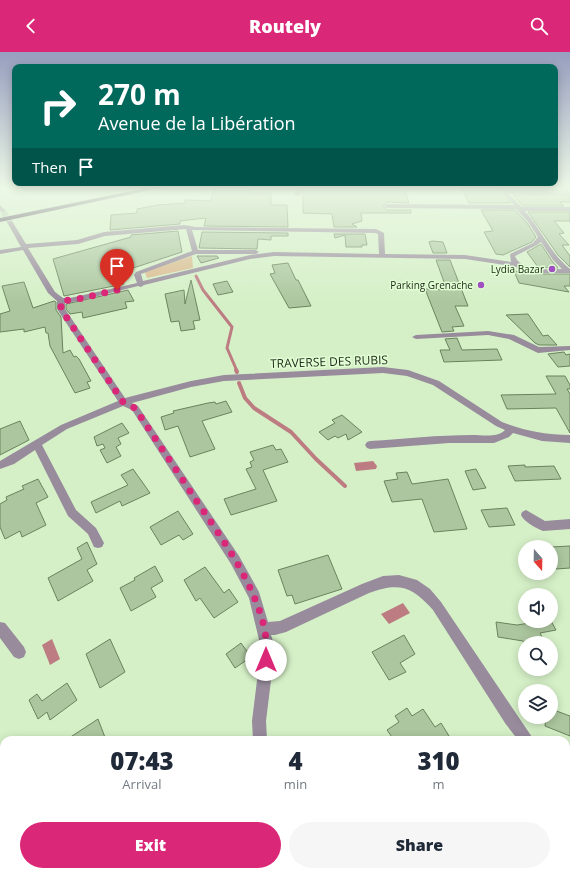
<!DOCTYPE html>
<meta charset="utf-8">
<style>
body{margin:0;font-family:"Open Sans",sans-serif;background:#f6f6f7;color:#1f2937;height:100vh;display:flex;flex-direction:column;font-size:15px;white-space:nowrap}
*{box-sizing:border-box;margin:0}
p{font-size:13px;color:#747a83}
.icon{flex:none;width:22px;height:22px;fill:none;stroke:currentColor;stroke-width:2;stroke-linecap:round;stroke-linejoin:round}
.map{position:relative;flex:1;overflow:hidden}
.side{position:absolute;left:0px;top:684px;width:570px;height:140px;display:flex;flex-direction:column;background:#fff;border-radius:12px 12px 0 0;box-shadow:0 2px 10px #0003}
.side>*{flex:none}
.banner{position:absolute;left:12px;top:12px;width:546px;height:122px;border-radius:8px;box-shadow:0 2px 10px #0003;background:#00695c;color:#fff;overflow:hidden}
.needle{width:26px;rotate:160deg}
.tools{position:absolute;left:518px;top:488px;display:grid;gap:8px}
.tools a{display:grid;place-items:center;width:40px;height:40px;border-radius:50%;background:#fff;box-shadow:0 2px 10px #0003;font-size:20px}
.pin{position:absolute;display:grid;place-items:center;width:34px;height:34px;color:#fff;margin:-41px -17px;border-radius:50% 50% 50% 0;rotate:-45deg;box-shadow:0 0 4px #0007}
.pin .icon{rotate:45deg}
.me{position:absolute;width:44px;margin:-22px;rotate:0deg;stroke-linejoin:round;filter:drop-shadow(0 0 3px #0008)}
.turn{display:flex;align-items:center;gap:14px;height:84px;padding:0 20px;font-size:18px}
.turn .icon{width:52px;height:52px;stroke-width:2.5}
.turn b{display:block;font-size:28px;line-height:34px}
.then{display:flex;align-items:center;height:38px;padding:0 20px;background:#0003;gap:8px;font-size:15px}
.eta{display:flex;justify-content:space-evenly;align-items:center;height:68px;text-align:center}
.eta b{font-size:24px;font-weight:800;line-height:28px}
.button{display:flex;gap:8px;margin-top:auto;padding:8px 20px}
.button a{flex:1;height:46px;border-radius:24px;background:#db2777;color:#fff;font-size:16px;font-weight:800;line-height:46px;text-align:center}
.button a+a{background:#f6f6f7;color:#1f2937}
header{display:flex;justify-content:space-between;align-items:center;height:52px;padding:0 20px;background:#db2777;color:#fff;font-size:18px;font-weight:800}
.map>svg:first-child{display:block}
.green{fill:#daba8e}
.forest{fill:#d2ac78}
.water{fill:#bd7c81}
.lines{fill:none;stroke-linecap:round;stroke-linejoin:round}
.stream-far1{stroke:#bd7c81;stroke-width:3}
.stream{stroke:#bd7c81;stroke-width:4}
.building{fill:#acc79f;stroke:#6a835d}
.minor-tunnel{stroke:#b0c8a4;stroke-width:6;stroke-dasharray:6 3;stroke-linecap:butt}
.minor{fill:#978b9c;fill-rule:evenodd}
.highway{fill:#3f2949;fill-rule:evenodd}
.route{stroke:#db2777;stroke-width:7;stroke-dasharray:0 12.6}
.poi-dot{fill:#a050c1;stroke:#e2fed4;stroke-width:1.5}
.labels{text-anchor:middle;stroke-width:3;stroke-linejoin:round;paint-order:stroke}
.far-poi-label{font-size:10px;fill:#1e2818;stroke:#e2fed4;text-anchor:end}
.street-label{font-size:12px;fill:#1e2818;stroke:#e2fed4}
</style>
<header><svg class="icon" aria-label="back" viewBox="0 0 24 24"><path d="M15 5l-7 7 7 7"/></svg>Routely<svg class="icon" aria-label="search" viewBox="0 0 24 24"><circle cx="10" cy="10" r="6"/><path d="M15 15l6 6"/></svg></header>
<div class="map">
<svg width="570" height="824" viewBox="0 0 570 824">
<rect width="100%" height="100%" fill="#d5f0c7"/>
<!-- green -->
<polygon class="green" points="192,204 193,216 147,226 145,220"/>
<!-- forest -->
<polygon class="forest" points="9,820 141,820 143,824 2,824"/>
<!-- water -->
<g class="water">
<polygon points="373,409 377,414 376,417 356,419 354,411"/>
<polygon points="403,551 410,561 389,572 381,562"/>
<polygon points="52,587 60,607 50,613 42,593"/>
</g>
<g class="lines">
<!-- stream-far1 -->
<polyline class="stream-far1" points="196,224 203,238 232,275 227,296 237,319"/>
<!-- stream -->
<g class="stream">
<polyline points="236,318 237,320"/>
<polyline points="239,331 245,346 254,356 291,380 316,407 345,434"/>
</g>
</g>
<!-- building -->
<g class="building">
<polygon points="213,135 253,135 252,141 271,141 271,153 287,153 288,175 204,174 206,166 180,169 180,172 110,178 111,163 137,161 137,157 158,153 185,151 185,148 211,149"/>
<polygon points="303,135 404,135 409,151 387,150 383,154 387,158 411,158 411,161 361,161 362,169 352,172 357,175 334,175 332,162 303,161"/>
<polygon points="461,135 497,135 511,151 469,151"/>
<polygon points="570,142 570,150 560,150 564,154 523,154 513,143"/>
<polygon points="481,158 515,158 527,171 536,185 532,190 523,194 503,203 496,202 484,180 493,179"/>
<polygon points="528,160 570,160 570,169 554,169 564,181 559,182 569,193 562,193 570,204 570,215 558,203"/>
<polygon points="178,179 182,200 118,221 124,232 64,244 53,207 131,185 131,183"/>
<polygon points="202,180 288,181 288,184 271,184 271,188 258,187 257,197 199,196"/>
<polygon points="334,182 365,182 367,193 362,193 362,195 346,195 345,183 335,186"/>
<polygon points="432,189 443,190 447,201 433,201 429,190"/>
<polygon points="541,192 552,209 558,216 538,215 527,200"/>
<polygon points="197,204 217,204 219,206 201,211"/>
<polygon points="436,208 450,208 468,254 455,254 464,274 452,275 454,279 442,280 425,237 447,238"/>
<polygon points="288,211 296,228 298,228 311,254 289,256 270,222 275,221 272,213"/>
<polygon points="514,219 538,222 570,222 570,234 564,234 569,240 519,231"/>
<polygon points="191,228 200,268 193,269 195,277 181,279 179,269 171,270 165,242 184,238 185,252"/>
<polygon points="227,229 233,240 218,243 213,232"/>
<polygon points="24,230 33,256 54,249 56,250 56,258 61,265 63,301 70,298 74,305 76,304 79,307 91,329 87,330 90,336 75,341 50,294 48,281 46,281 45,275 24,280 24,277 0,280 0,262 10,259 2,234"/>
<polygon points="128,238 134,249 125,250 127,256 83,266 82,260 70,262 66,257 66,252"/>
<polygon points="528,262 543,284 548,283 557,293 539,293 535,291 506,263"/>
<polygon points="457,286 462,298 497,297 502,308 444,310 440,298 450,298 445,287"/>
<polygon points="564,300 566,303 570,302 570,314 558,315 548,302"/>
<polygon points="546,324 565,324 570,333 570,337 567,337 570,342 570,381 556,356 507,357 501,343 556,342"/>
<polygon points="226,349 232,360 202,369 215,397 190,405 178,374 165,378 161,365 174,361 173,359 208,351 215,350 216,352"/>
<polygon points="342,363 362,380 348,388 346,382 338,386 335,384 328,388 319,380 335,371 332,368"/>
<polygon points="20,369 29,388 0,403 0,377"/>
<polygon points="122,371 129,381 118,386 121,392 116,395 121,404 107,411 100,398 105,396 103,392 97,394 94,385"/>
<polygon points="273,393 276,398 281,397 288,410 263,418 277,449 231,463 224,447 256,437 246,417 252,415 250,410 254,408 250,400"/>
<polygon points="525,413 525,415 554,414 561,427 515,429 508,414"/>
<polygon points="133,417 150,441 122,454 120,449 96,461 91,450 128,433 121,423"/>
<polygon points="476,417 486,436 473,438 465,419"/>
<polygon points="407,420 412,432 448,427 467,477 434,480 422,447 392,450 384,429 398,427 396,421"/>
<polygon points="38,427 48,445 36,451 46,473 22,485 20,479 5,487 0,475 0,452 7,448 6,445 24,437 22,434"/>
<polygon points="507,456 515,473 489,475 481,458"/>
<polygon points="178,459 193,482 183,488 179,483 161,493 150,475"/>
<polygon points="87,490 97,512 87,518 93,529 58,549 48,526 82,507 77,496"/>
<polygon points="570,494 570,516 556,517 551,506 551,495"/>
<polygon points="328,503 342,537 295,552 292,543 287,544 278,518"/>
<polygon points="155,514 163,529 151,536 156,545 131,559 120,536 135,528 134,526"/>
<polygon points="205,515 224,541 229,537 238,550 214,566 200,546 196,549 184,528"/>
<polygon points="535,569 551,569 556,578 540,581 545,591 524,591 523,589 498,585 496,570 517,573 536,570"/>
<polygon points="404,583 415,602 400,611 406,620 389,628 372,600"/>
<polygon points="110,587 125,620 100,636 86,602"/>
<polygon points="241,591 251,605 235,616 226,602"/>
<polygon points="67,631 77,648 50,668 47,660 38,667 29,648 37,642 42,649"/>
<polygon points="407,656 412,664 423,657 435,675 441,671 449,684 443,688 394,688 387,678 399,670 395,664"/>
<polygon points="551,657 570,664 570,684 545,674 546,665 551,665"/>
<polygon points="98,667 106,688 66,688"/>
</g>
<g class="lines">
<!-- minor-tunnel -->
<polyline class="minor-tunnel" points="3,159 10,170"/>
<!-- minor -->
<g class="minor">
<polygon points="295,135 301,135 300,144 295,143"/>
<path d="M498,135H504L507,138L570,137V141L509,142L522,155H570V159H525C541,177 550,201 570,217V221H538L512,214L465,207L274,204L250,207L144,233L141,235L138,234L78,249L65,251V257L125,346L191,329L224,323L383,315L408,318L439,329L502,370C524,379 546,383 570,383V391L542,389L513,381L509,385L494,391H449L370,397L367,396L365,393L367,390L370,389C404,387 438,383 472,383C482,383 498,386 505,378L496,374L433,333L407,324L383,321L224,329L191,335L132,351L138,354L239,504L259,540L268,570L280,569L362,532L383,524L399,523L417,528L430,537L441,550L534,688H518L505,671L433,558C412,534 399,530 369,541L286,580L275,583H271L275,596L266,669L267,688H253L252,669L261,596L249,546L231,512L132,358L123,354L67,377L42,393L76,458L96,476L104,491L102,495L98,496L94,495L88,482L68,464L35,398L14,412L0,417V409L61,373L118,349L57,257V249L48,241L23,198L0,202V198L21,195L7,170L12,169L26,192L77,188L104,180L184,173L196,175L376,177L384,181L385,202L465,203L511,210L510,202L533,191L538,185L528,170L516,157L387,156L384,154L387,152L514,153ZM186,177L192,199L136,220L134,223L137,231L70,246H63L55,240L28,196L78,192L105,184ZM192,178L375,181L378,182L379,202L274,200L250,203L143,229L141,222L196,202H256L259,200L256,198H198ZM541,190L553,208L562,217C548,217 521,220 515,204L537,193Z"/>
<polygon points="0,153 5,158 5,160 0,159"/>
<polygon points="488,279 514,283 539,295 570,294 570,298 538,301 509,287 488,283 416,287 412,285 416,283"/>
<path d="M526,458L545,469L570,467V477L543,479C536,476 524,470 521,463L522,460Z"/>
<polygon points="0,570 5,571 24,595 26,600 24,605 19,607 14,605 0,586"/>
<polygon points="566,718 570,720 570,736 566,734"/>
<polygon points="350,820 376,820 378,824 352,824"/>
</g>
<!-- highway -->
<polygon class="highway" points="151,135 164,135 0,170 0,166"/>
</g>
<!-- sky -->
<linearGradient id="sky" x2="0" y2="1"><stop stop-color="#979ebf"/><stop offset="0.54" stop-color="#ecf8e6"/><stop offset="1" stop-color="#ecf8e6" stop-opacity="0"/></linearGradient>
<rect width="570" height="250" fill="url(#sky)"/>
<g class="lines">
<!-- route -->
<path class="route" d="M117,238L78,247L61,249V257L123,350L135,356C154,385 173,413 192,442C221,486 273,553 266,608"/>
</g>
<!-- markers -->
<g class="poi-dot">
<circle cx="552" cy="217" r="4"/>
<circle cx="481" cy="233" r="4"/>
</g>
<g class="labels">
<!-- far-poi labels -->
<g class="far-poi-label">
<text x="544" y="221">Lydia Bazar</text>
<text x="473" y="237">Parking Grenache</text>
</g>
<!-- street labels -->
<g class="street-label">
<text transform="translate(329 310) rotate(-2)" y="4">TRAVERSE DES RUBIS</text>
</g>
</g>
</svg>
<div class="tools">
<a><svg class="needle" viewBox="-14 -14 28 28"><path d="M0-13l5 13h-10z" fill="#e53935"/><path d="M0 13l5-13h-10z" fill="#747a83"/></svg></a>
<a><svg class="icon" aria-label="sound" viewBox="0 0 24 24"><path d="M4 9h4l5-4v14l-5-4H4zM17 9q2 3 0 6"/></svg></a>
<a><svg class="icon" aria-label="search" viewBox="0 0 24 24"><circle cx="10" cy="10" r="6"/><path d="M15 15l6 6"/></svg></a>
<a><svg class="icon" aria-label="layers" viewBox="0 0 24 24"><path d="M12 4l9 5-9 5-9-5zM3 14l9 5 9-5"/></svg></a>
</div>
<div class="pin" style="left:117px;top:238px;background:#d93025"><svg class="icon" aria-label="arrive" viewBox="0 0 24 24"><path d="M6 21V4h12l-3 4 3 4H6"/></svg></div>
<svg class="me" style="left:266px;top:608px" viewBox="-20 -20 40 40"><circle r="19" fill="#fff"/><path d="M0-13L10 11 0 6-10 11z" fill="#db2777"/></svg>
<div class="banner">
<div class="turn"><svg class="icon" aria-label="right" viewBox="0 0 24 24"><path d="M7 20v-9h11M14 6l5 5-5 5"/></svg><div><b>270 m</b>Avenue de la Libération</div></div>
<div class="then">Then<svg class="icon" aria-label="arrive" viewBox="0 0 24 24"><path d="M6 21V4h12l-3 4 3 4H6"/></svg></div>
</div>
<section class="side">
<div class="eta">
<div><b>07:43</b><p>Arrival</p></div>
<div><b>4</b><p>min</p></div>
<div><b>310</b><p>m</p></div>
</div>
<div class="button"><a>Exit</a><a>Share</a></div>
</section>
</div>
